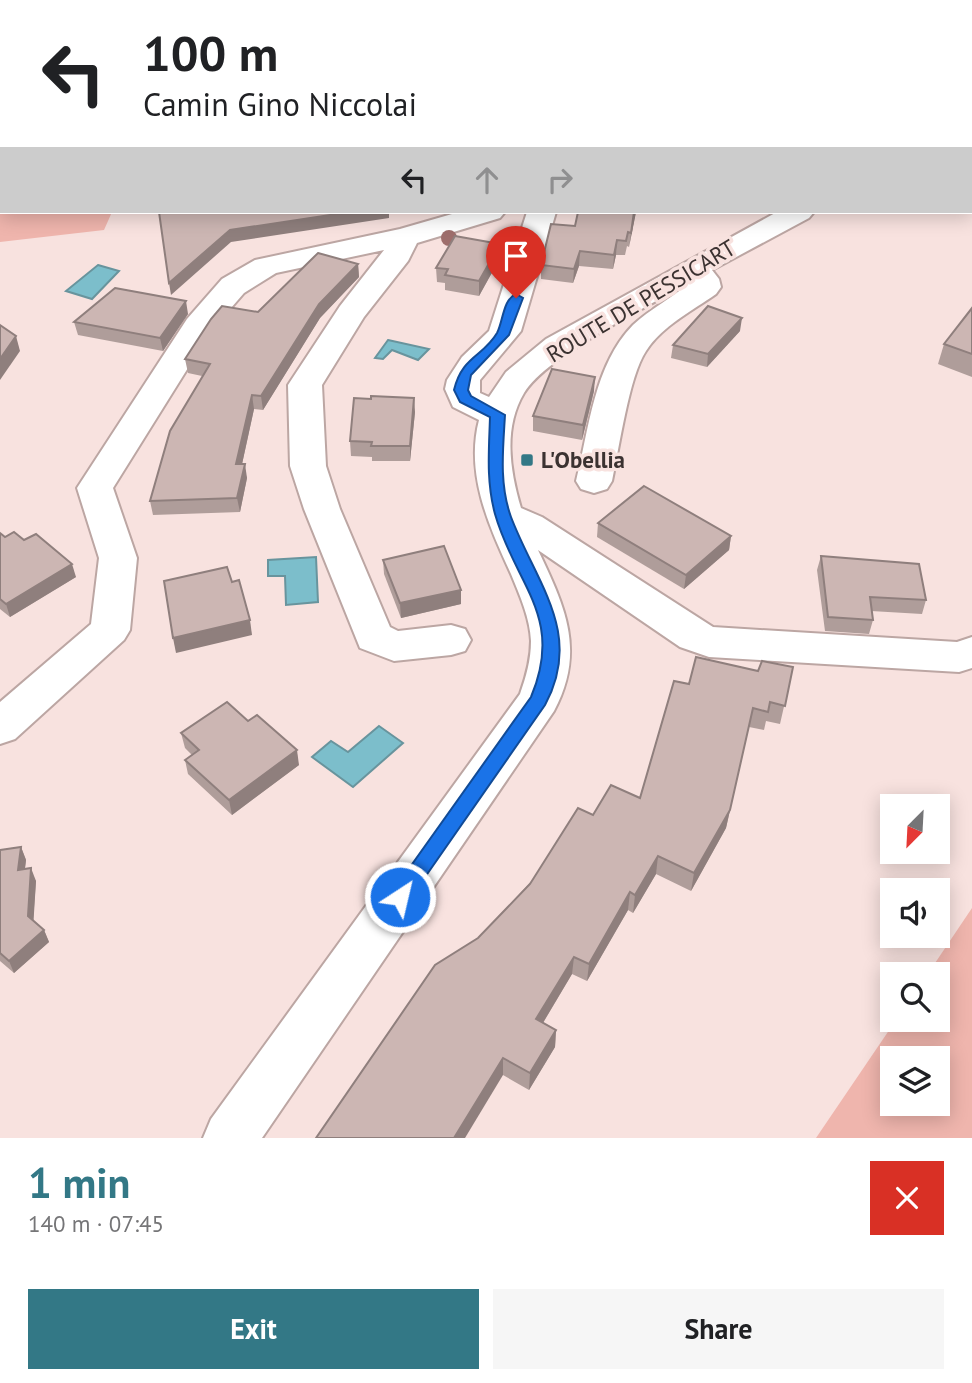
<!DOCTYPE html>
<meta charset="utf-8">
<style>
body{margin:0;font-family:"PT Sans",sans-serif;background:#f6f6f6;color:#202124;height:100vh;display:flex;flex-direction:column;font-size:26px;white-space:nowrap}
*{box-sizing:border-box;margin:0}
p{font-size:23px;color:#757577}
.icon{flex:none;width:38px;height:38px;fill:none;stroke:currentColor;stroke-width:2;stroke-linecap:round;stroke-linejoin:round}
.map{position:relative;height:1138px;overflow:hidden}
.panel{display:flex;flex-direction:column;background:#fff;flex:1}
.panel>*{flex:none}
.hud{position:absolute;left:0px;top:0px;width:973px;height:214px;box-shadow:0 4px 18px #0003;background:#fff;color:#202124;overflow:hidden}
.needle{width:46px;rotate:204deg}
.controls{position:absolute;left:880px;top:794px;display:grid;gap:14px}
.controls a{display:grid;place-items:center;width:70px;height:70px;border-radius:0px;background:#fff;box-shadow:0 4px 18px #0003;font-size:35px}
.pin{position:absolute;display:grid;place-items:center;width:60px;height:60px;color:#fff;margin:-72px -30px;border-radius:50% 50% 50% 0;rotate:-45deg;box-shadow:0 0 7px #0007}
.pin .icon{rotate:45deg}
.me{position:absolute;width:77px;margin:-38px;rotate:35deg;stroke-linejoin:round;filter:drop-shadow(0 0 5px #0008)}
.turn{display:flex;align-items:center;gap:24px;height:147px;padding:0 28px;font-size:32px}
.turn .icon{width:91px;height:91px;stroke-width:2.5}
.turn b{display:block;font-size:49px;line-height:60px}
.lanes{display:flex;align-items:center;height:66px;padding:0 28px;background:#0003;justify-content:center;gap:35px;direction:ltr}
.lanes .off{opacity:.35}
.round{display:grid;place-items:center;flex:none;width:74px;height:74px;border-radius:0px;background:#f6f6f6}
.summary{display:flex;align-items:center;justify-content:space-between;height:119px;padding:0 28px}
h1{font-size:42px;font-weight:600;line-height:52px;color:#337886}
.primary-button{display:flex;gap:14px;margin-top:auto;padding:14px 28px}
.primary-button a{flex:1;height:80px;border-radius:0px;background:#337886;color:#fff;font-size:28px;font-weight:600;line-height:80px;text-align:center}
.primary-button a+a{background:#f6f6f6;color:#202124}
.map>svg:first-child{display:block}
.green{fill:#efb5ad;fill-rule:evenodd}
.water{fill:#7cbecb;stroke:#68949d;stroke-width:2}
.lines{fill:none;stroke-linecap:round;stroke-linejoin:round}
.minor-casing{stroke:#bca6a3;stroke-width:4}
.minor{fill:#fff;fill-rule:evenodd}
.tree{fill:#9e6e6c}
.wall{fill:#af9d9a}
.shaded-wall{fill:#8f7f7d}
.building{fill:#ccb6b3;stroke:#8f7f7d;stroke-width:2}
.route{fill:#1a73e8;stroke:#114b97;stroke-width:2}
.poi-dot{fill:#337886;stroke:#f8e2df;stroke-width:2.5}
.labels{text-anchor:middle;stroke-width:7;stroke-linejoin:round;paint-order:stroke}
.street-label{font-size:23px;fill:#3b3231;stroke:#f8e2df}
.poi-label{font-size:23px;font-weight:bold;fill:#3b3231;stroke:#f8e2df;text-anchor:start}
</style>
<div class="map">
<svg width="972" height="1138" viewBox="0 0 972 1138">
<rect width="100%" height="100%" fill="#f8e2df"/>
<!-- green -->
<g class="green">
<polygon points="0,0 279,0 2,2 2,212 112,212 104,230 0,242"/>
<path d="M972,908V1138H816L896,1020H938V975H927ZM892,1059H938V1104H892Z"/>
</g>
<!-- water -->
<g class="water">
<polygon points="98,265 119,271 92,299 66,291"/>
<polygon points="388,340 429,349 418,360 392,350 383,359 375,358"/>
<polygon points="316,557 318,602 286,605 285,576 268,576 268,560"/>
<polygon points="379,726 403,743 353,787 312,757 331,741 348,752"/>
</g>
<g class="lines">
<!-- minor casing -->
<g class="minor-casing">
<g id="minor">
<rect x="440" y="0" width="24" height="2"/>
<polygon points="972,80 972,96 971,97 971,80"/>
<rect x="971" y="113" width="1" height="16"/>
<polygon points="459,212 505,212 500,218 417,243 408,261 364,317 322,385 326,466 340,509 390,627 398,631 451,625 465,629 471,640 465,651 451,655 394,661 360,648 304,509 290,466 288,385 340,306 384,250 276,273 244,293 211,331 113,488 137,558 130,630 124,640 15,739 0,744 0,702 91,624 99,558 77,488 187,319 222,279 255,260 400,229"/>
<path d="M527,212H556L521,331L480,380V393L489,397L506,372L546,339L777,212H814L809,218L712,270L719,279L721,287L716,294C692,311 662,326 646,351C629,376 619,449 612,481L607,489L594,493L581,489L576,481C589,429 594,365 633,325C650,309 672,298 689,283C647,307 548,355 524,393C503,428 510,471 521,508L542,517L713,627L957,642L972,637V668L959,672L709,657L680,647L538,550C565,607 586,651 554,711L262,1138H203L211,1119L520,694C526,677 531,660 531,641C530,618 520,596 511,574C489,526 465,474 479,420L453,407L445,389L447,380L462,357L489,331Z"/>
</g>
</g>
<!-- minor -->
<use href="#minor" class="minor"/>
</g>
<!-- trees -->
<circle class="tree" cx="449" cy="238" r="8"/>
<!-- wall -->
<g class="wall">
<polygon points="636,212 629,247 627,246 625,255 616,255 613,269 579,266 573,283 541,279 541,265 575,226"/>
<polygon points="500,258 479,296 445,290 445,283 437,282 436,268"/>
<polygon points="358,264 359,277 320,318 263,410 254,409 242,464 247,478 240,512 153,515 150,501 202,376 188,373 185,359 258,312"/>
<polygon points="972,308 972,377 938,364 944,344"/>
<polygon points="188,314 163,351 78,335 74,322"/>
<polygon points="740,331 707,367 671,358 673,345"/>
<polygon points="594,391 582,440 533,431 533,416"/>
<polygon points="415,412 410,461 372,461 372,457 351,456 350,441"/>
<polygon points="598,523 731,536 729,550 684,589 597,537"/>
<polygon points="0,533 5,537 76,577 10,617 0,609"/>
<polygon points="821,556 926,600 922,614 871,611 873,620 869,634 825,631 817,570"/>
<polygon points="383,560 461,590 461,604 401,618 384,574"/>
<polygon points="793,667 780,724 766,721 764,730 749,727 726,828 691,891 656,874 633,913 628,910 587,981 572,974 543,1023 556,1030 555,1047 529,1090 503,1075 478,938 593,815 640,798 689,684 758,671"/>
<polygon points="181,733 299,765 232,815 188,774 185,760 192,755 185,748"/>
<polygon points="21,847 26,860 25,869 36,881 33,921 44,930 49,942 14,973 0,961 0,850"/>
</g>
<!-- shaded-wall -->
<g class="shaded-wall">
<polygon points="594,0 620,0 615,2 589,2"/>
<polygon points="350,212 389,212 389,218 231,242 171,295 169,283 230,230"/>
<polygon points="634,212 636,212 629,247"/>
<polygon points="617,240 616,255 613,269 614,255"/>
<polygon points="500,244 500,258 479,296 479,281"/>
<polygon points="580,251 579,266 573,283 574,269"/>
<polygon points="358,264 359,277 320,318 263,410 261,396 319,304"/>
<polygon points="186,301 188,314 163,351 160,338"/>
<polygon points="742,318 740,331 707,367 708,354"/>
<polygon points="16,336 20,351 0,380 0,359"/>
<polygon points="595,377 594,391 582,440 583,425"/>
<polygon points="252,395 254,409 239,478 236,464"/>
<polygon points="414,398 415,412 410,461 410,446"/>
<polygon points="245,464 247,478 240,512 237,498"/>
<polygon points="731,536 729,550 684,589 686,575"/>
<polygon points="72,564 76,577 10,617 6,604"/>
<polygon points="461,590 461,604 401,618 400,603"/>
<polygon points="250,620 252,635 176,653 173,638"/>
<polygon points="753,708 726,828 691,891 694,873"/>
<polygon points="297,750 299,765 232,815 229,800"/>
<polygon points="21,847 26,860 23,883 18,870"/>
<polygon points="658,856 656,874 633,913 635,895"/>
<polygon points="31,868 36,881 33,929 28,916"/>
<polygon points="630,892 628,910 587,981 589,964"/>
<polygon points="44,930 49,942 14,973 9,961"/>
<polygon points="574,957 572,974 535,1036 536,1019"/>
<polygon points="556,1030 555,1047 529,1090 530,1073"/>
<polygon points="503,1058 503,1075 465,1138 454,1138"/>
</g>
<!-- building -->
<g class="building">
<polygon points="521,0 594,0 589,2 521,2"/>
<polygon points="748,0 846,0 845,2 748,2"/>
<polygon points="159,212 350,212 230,230 169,283"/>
<polygon points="578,212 634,212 631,233 628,232 626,241 617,240 614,255 580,251 574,269 541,265 551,224 575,226"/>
<polygon points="455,236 500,244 479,281 445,275 448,269 436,268"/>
<polygon points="318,253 358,264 319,304 261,396 252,395 236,464 245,464 237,498 150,501 170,431 210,364 185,359 211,319 222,306 258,312"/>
<polygon points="115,288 186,301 160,338 74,322"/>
<polygon points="708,306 742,318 708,354 673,345"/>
<polygon points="972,308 972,354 944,344"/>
<polygon points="0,325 16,336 0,359"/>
<polygon points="552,369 595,377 583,425 533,416"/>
<polygon points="371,396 414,398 410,446 371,446 372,442 350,441 354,398 371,399"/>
<polygon points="644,486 731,536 686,575 598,523"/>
<polygon points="14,532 24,540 36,534 72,564 6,604 0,599 0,533 5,537"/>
<polygon points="444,546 461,590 400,603 383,560"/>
<polygon points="821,556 919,564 926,600 870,597 873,620 828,617"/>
<polygon points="227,567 232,582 239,580 250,620 173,638 164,581"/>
<polygon points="696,657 758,671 762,661 793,667 785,706 770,702 768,712 753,708 730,810 694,873 658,856 635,895 630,892 589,964 574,957 536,1019 556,1030 530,1073 503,1058 454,1138 316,1138 435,965 478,938 530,884 578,808 593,815 611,785 640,798 674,681 689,684"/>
<polygon points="227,702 248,721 257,715 297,750 229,800 185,760 199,750 181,733"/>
<polygon points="21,847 18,870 31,868 28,916 44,930 9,961 0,953 0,850"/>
</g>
<!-- route -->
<path class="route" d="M516,294L523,298L509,335L471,375L468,390L471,396L505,415C503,449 499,484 511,517C536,583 584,633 545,705L407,903L400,906L393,903L390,897L393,891L531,697C565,616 515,585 495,514C486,481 489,450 490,417L460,402L454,390C462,356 483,357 497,333C503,322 503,299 516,294Z"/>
<!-- markers -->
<rect class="poi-dot" x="520" y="453" width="14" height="14" rx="3.5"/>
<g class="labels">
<!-- street labels -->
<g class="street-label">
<text transform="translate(641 301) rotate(-31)" y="8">ROUTE DE PESSICART</text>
</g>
<!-- poi labels -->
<g class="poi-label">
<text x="541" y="468">L'Obellia</text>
</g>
</g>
</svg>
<div class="controls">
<a><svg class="needle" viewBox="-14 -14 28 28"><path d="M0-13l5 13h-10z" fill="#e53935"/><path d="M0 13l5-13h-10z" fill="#757577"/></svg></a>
<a><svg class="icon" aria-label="sound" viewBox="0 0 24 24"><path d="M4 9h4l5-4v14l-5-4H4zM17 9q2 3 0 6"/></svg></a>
<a><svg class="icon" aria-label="search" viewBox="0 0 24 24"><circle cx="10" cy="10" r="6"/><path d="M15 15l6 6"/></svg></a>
<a><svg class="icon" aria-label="layers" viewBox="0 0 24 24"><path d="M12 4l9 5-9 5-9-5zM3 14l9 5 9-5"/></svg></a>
</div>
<div class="pin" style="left:516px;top:298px;background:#d93025"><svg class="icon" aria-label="arrive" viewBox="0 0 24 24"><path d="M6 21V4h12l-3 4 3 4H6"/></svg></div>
<svg class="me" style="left:400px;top:897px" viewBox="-20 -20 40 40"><circle r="17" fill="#1a73e8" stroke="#fff" stroke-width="3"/><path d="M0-11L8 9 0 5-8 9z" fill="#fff"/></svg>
<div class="hud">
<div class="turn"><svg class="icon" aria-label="left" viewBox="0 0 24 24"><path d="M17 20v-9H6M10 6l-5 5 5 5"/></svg><div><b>100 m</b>Camin Gino Niccolai</div></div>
<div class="lanes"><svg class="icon" aria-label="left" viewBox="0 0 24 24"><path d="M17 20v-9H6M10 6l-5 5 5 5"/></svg><svg class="icon off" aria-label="ahead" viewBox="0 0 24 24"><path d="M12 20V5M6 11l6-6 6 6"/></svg><svg class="icon off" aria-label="right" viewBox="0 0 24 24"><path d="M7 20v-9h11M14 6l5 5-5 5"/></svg></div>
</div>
</div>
<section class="panel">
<div class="summary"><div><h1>1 min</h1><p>140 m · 07:45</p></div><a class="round" style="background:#d93025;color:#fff"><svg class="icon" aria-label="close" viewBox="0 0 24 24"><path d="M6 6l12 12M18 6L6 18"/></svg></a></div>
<div class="primary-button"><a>Exit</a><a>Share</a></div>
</section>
